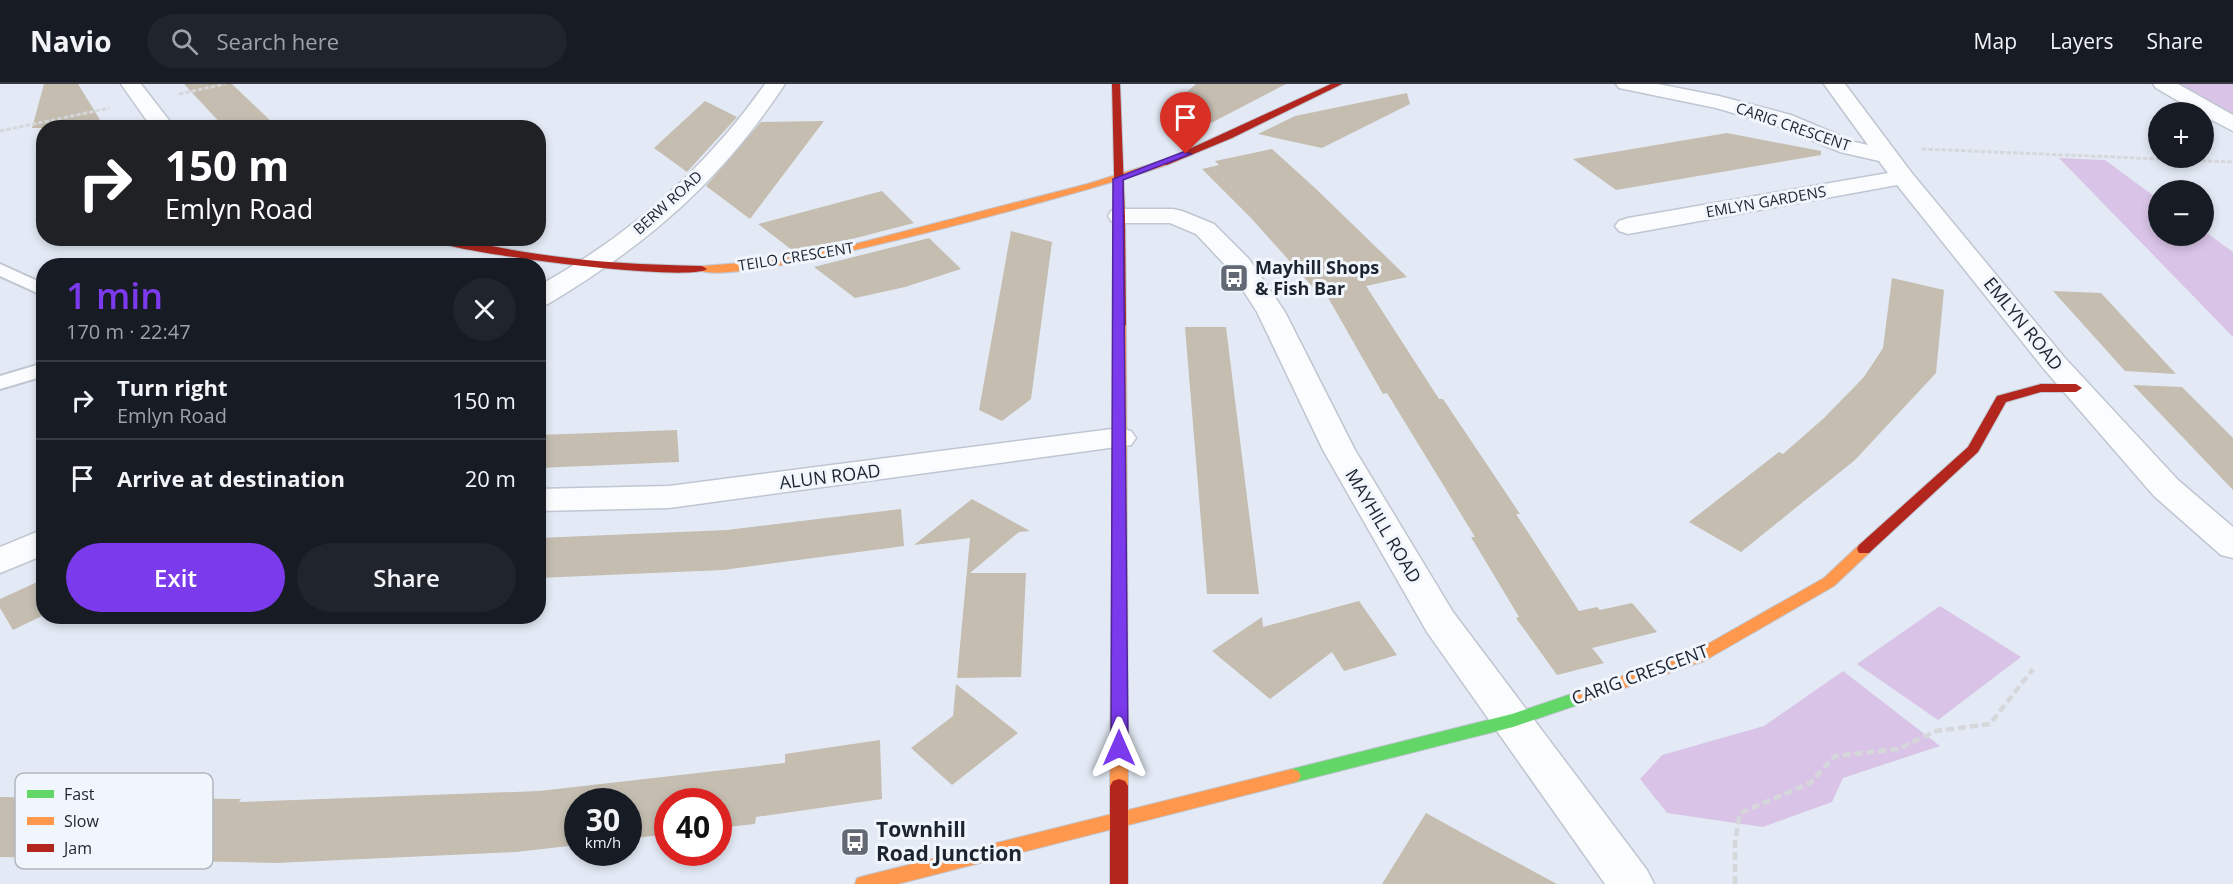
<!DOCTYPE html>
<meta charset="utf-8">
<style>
body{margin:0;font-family:"Open Sans",sans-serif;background:#20242c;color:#f1f3f6;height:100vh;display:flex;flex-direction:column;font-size:22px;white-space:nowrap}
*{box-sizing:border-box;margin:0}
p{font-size:20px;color:#9ea1a6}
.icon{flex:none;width:33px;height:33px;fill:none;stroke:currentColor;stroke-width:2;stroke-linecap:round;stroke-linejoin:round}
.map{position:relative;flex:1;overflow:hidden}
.details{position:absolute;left:36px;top:174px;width:510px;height:366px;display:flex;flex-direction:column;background:#171b24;border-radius:24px;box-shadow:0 3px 9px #0003}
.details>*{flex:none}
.guide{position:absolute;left:36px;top:36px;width:510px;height:126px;border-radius:24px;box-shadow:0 3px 9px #0003;background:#202124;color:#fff;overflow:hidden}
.fabs{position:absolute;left:2148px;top:18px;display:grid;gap:12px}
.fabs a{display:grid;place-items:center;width:66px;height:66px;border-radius:50%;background:#171b24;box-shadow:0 3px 9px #0003;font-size:30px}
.speed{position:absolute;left:564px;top:704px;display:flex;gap:12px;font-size:30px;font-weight:700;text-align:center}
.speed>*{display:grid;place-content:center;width:78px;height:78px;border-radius:50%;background:#171b24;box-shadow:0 3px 9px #0003;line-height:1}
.speed small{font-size:15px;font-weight:400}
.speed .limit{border:9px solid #d22;background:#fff;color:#111}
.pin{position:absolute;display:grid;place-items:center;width:51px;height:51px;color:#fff;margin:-62px -26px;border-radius:50% 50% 50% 0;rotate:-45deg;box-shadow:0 0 6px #0007}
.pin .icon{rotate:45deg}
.me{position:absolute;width:66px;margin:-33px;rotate:0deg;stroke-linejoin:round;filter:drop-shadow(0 0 4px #0008)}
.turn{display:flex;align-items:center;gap:21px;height:126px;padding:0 30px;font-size:27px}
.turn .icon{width:78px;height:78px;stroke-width:2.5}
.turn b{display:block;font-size:42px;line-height:51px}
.round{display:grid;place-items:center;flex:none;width:63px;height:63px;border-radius:32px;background:#20242c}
.summary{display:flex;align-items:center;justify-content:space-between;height:102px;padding:0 30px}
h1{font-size:36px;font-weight:600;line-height:45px;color:#7c3aed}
.action{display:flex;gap:12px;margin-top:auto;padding:12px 30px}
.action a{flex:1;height:69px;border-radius:36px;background:#7c3aed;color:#fff;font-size:24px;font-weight:600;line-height:69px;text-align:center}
.action a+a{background:#20242c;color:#f1f3f6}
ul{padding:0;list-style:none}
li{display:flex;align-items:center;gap:18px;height:78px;padding:0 30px;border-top:2px solid #363941}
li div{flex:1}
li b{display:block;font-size:22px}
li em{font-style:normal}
header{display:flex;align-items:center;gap:36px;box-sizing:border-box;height:84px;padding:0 30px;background:#171b24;border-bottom:2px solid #363941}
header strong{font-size:28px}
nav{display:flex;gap:33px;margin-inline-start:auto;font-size:21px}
.search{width:420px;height:54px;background:#20242c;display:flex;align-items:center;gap:15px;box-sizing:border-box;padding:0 21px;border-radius:33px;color:#9ea1a6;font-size:22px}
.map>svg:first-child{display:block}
.green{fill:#d9c4e7}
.building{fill:#c4bdb0}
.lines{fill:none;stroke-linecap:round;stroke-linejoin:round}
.lane-casing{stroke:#bfc6d1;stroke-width:4}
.street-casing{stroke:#bfc6d1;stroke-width:3}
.fast-casing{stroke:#bfc6d1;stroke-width:2}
.slow-casing{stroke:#bfc6d1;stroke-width:2}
.jam-casing{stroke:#bfc6d1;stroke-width:2}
.path-far1{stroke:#d5d7db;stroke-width:3;stroke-dasharray:4.5 2;stroke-linecap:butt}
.path{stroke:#d5d7db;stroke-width:4.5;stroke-dasharray:8 4;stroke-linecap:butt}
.lane{fill:#fbfcfe;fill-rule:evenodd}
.street{fill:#fbfcfe;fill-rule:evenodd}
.fast{fill:#63d668;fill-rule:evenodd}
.slow{fill:#ff974d;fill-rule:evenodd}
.jam{fill:#b3261e;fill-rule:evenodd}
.route{fill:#7c3aed;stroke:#51269a;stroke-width:1.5}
.labels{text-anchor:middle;stroke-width:6;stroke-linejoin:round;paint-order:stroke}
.far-street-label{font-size:15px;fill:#1c2430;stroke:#f1f5fc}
.poi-label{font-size:18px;font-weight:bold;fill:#1c2430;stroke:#f1f5fc;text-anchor:start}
.street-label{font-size:18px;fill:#1c2430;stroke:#f1f5fc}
.near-poi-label{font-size:21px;font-weight:bold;fill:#1c2430;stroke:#f1f5fc;text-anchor:start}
.key{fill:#f1f5fc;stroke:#b1b6bf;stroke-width:1.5}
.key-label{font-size:16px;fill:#1c2430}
</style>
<header>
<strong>Navio</strong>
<div class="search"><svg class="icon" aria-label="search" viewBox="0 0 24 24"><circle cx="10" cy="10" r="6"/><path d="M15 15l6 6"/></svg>Search here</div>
<nav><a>Map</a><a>Layers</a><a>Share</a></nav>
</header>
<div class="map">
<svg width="2233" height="800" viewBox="0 0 2233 800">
<rect width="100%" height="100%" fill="#e3eaf5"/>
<!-- green -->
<g class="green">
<polygon points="2178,0 2233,0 2233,32"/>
<polygon points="2059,74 2105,76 2158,115 2158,152 2204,152 2204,147 2233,168 2233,253"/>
<polygon points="1940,522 2021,573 1938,636 1857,580"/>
<polygon points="1843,587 1940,662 1843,694 1832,718 1763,743 1667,729 1640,695 1662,671 1764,642"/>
</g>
<!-- building -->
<g class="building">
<polygon points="44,0 78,0 105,44 32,44"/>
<polygon points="184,0 232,0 278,44 225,44"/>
<polygon points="1196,0 1286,0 1211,39 1163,28"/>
<polygon points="1407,9 1410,20 1322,64 1258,50 1295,32"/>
<polygon points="705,17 737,33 687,88 654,64"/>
<polygon points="824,37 750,135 706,102 761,38"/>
<polygon points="1727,49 1821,67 1821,71 1616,106 1573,75"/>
<polygon points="1272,65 1315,104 1407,193 1366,202 1439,315 1443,315 1502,403 1520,430 1516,430 1579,527 1597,523 1600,526 1632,519 1657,548 1592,564 1604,579 1557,591 1516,534 1519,533 1471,453 1475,453 1387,309 1383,310 1326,210 1320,211 1251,134 1202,85 1219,81 1215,77"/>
<polygon points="882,107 914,139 852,155 792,166 758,140"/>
<polygon points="1011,147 1052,158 1031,315 1002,337 979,326"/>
<polygon points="929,154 961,185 905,203 855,214 814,183"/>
<polygon points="1892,194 1944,206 1936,289 1855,376 1741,468 1689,438 1779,368 1783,370 1824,334 1864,293 1883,264"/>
<polygon points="2053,207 2101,209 2176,290 2125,287"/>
<polygon points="1185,243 1226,243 1259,510 1207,510"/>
<polygon points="2133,301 2182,303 2233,354 2233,406"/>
<polygon points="677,346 679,378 538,384 538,351"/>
<polygon points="972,415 1030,447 1019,448 970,489 1026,489 1021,593 957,594 970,454 914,461"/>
<polygon points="901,425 904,462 723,486 538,494 538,454 727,446"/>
<polygon points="44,495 44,531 13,546 0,524 0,515"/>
<polygon points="1359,517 1397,571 1344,587 1332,568 1270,615 1212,567 1262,533 1263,543"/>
<polygon points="956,600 1018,649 952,701 911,664 953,632"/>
<polygon points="880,656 882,715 756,733 755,740 718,744 718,717 668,717 668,750 628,755 628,717 578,717 578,761 516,768 276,779 0,773 0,713 241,715 239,718 539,707 785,679 785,670"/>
<polygon points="1426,729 1475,756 1557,800 1382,800"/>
</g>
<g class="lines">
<!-- lane casing -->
<g class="lane-casing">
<g id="lane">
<polygon points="0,180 44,200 44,212 0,192"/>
<polygon points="44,279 44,292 0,305 0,292"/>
</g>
</g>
<!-- street casing -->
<g class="street-casing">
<g id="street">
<polygon points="121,0 141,0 175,44 152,44"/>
<path d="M765,0H785C721,97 648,160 548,220L538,222V202C628,153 706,84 765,0Z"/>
<polygon points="1616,0 1658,0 1719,12 1791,31 1855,58 1868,61 1824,0 1845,0 1911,88 2064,273 2178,396 2233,443 2233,474 2221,471 2154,412 2044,285 1897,101 1628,150 1619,147 1615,142 1619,137 1628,134 1888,89 1879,77 1840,68 1775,41 1716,24 1619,4"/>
<polygon points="2153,0 2178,0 2233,31 2233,47 2204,32 2204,28 2197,28 2156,4"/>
<polygon points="1120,125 1173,125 1182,127 1214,140 1249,175 1285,228 1355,366 1453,528 1647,786 1654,800 1605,800 1427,548 1323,366 1257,228 1230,186 1196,150 1170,139 1120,139 1111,137 1108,132 1111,127"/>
<polygon points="1120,344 1131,347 1136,354 1131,361 669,424 538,427 538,405 669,402"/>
<polygon points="44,445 44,471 0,489 0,463"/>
</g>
</g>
<!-- fast casing -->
<g class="fast-casing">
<polygon id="fast" points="1583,606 1589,607 1591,612 1589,617 1513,643 1292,699 1286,697 1283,692 1286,687 1292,685 1512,630"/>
</g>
<!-- slow casing -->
<g class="slow-casing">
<g id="slow">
<path d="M1164,76L1167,77V81C1113,100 727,210 697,185L702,182L769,177L836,165L1087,100Z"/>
<polygon points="1120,238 1126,241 1128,702 1125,707 1119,709 1113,707 1110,702 1114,241"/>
<polygon points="1864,460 1869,461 1871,465 1869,469 1834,502 1704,577 1583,618 1577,617 1575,612 1577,607 1692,569 1824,494 1859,461"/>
<polygon points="1292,685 1298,687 1301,692 1298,697 1292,699 898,800 855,800 857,794 864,792"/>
</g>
</g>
<!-- jam casing -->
<g class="jam-casing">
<g id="jam">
<polygon points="1112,0 1120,0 1125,132 1126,241 1120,244 1114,241 1115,132"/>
<polygon points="1331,0 1342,0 1232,54 1167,81 1159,79"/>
<path d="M425,154C461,154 496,164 531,169C588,178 645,181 702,182L707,185C690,199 448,169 425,154Z"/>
<polygon points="2041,300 2076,300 2082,304 2076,308 2041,308 2006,318 1978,368 1869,469 1859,469 1857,465 1859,461 1968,363 1997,312"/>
<polygon points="1119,695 1125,697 1128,702 1128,800 1110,800 1110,702 1113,697"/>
</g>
</g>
<!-- path-far1 -->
<g class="path-far1">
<polyline points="179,10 225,0"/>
<polyline points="0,47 110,24"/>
<polyline points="1922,65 2233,78"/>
</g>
<!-- path -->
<polyline class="path" points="1735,800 1735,758 1740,729 1810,699 1835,672 1898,665 1936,647 1990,640 2033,585"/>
<!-- lane -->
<use href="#lane" class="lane"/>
<!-- street -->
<use href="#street" class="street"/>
<!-- fast -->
<use href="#fast" class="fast"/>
<!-- slow -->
<use href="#slow" class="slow"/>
<!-- jam -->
<use href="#jam" class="jam"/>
</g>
<!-- route -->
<polygon class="route" points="1183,68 1191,70 1123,96 1128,664 1125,669 1119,671 1113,669 1111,664 1113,95"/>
<!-- icons -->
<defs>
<g id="bus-square" transform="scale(1.5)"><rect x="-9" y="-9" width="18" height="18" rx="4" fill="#626975" stroke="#f1f5fc"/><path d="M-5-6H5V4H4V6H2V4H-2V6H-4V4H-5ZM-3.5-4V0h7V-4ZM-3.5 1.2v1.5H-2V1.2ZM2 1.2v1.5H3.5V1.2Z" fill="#fff"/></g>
</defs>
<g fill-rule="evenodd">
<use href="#bus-square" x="1234" y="194"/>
<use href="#bus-square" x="855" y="758"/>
</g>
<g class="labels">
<!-- far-street labels -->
<g class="far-street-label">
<text transform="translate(1793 43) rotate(19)" y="5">CARIG CRESCENT</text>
<text transform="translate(1766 118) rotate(-10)" y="5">EMLYN GARDENS</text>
<text transform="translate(668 119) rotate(-42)" y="5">BERW ROAD</text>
<text transform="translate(796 173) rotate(-9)" y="5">TEILO CRESCENT</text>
</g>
<!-- poi labels -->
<g class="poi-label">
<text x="1255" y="190">Mayhill Shops<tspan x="1255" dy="21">&amp; Fish Bar</tspan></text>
</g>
<!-- street labels -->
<g class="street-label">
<text transform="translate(2023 240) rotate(51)" y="6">EMLYN ROAD</text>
<text transform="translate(830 393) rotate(-7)" y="6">ALUN ROAD</text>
<text transform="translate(1383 442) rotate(59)" y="6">MAYHILL ROAD</text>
<text transform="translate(1640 591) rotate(-20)" y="6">CARIG CRESCENT</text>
</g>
<!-- near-poi labels -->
<g class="near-poi-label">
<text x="876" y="753">Townhill<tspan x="876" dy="24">Road Junction</tspan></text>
</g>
</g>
<!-- legend -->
<rect x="15" y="689" width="198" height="96" rx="9" class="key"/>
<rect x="27" y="706" width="27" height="8" fill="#63d668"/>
<rect x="27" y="733" width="27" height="8" fill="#ff974d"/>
<rect x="27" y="760" width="27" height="8" fill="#b3261e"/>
<g class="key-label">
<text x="64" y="716">Fast</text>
<text x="64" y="743">Slow</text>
<text x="64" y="770">Jam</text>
</g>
</svg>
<div class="fabs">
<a>+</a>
<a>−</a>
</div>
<div class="speed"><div>30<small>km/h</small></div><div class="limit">40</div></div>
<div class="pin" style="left:1186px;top:70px;background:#d93025"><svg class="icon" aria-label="arrive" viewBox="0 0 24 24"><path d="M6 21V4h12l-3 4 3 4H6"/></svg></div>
<svg class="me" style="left:1119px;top:664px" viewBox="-20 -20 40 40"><path d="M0-17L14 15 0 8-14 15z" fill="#7c3aed" stroke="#fff" stroke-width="4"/></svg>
<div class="guide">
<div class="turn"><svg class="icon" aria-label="right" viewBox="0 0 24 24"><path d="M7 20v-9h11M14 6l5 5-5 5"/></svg><div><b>150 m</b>Emlyn Road</div></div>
</div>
<section class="details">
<div class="summary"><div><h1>1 min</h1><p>170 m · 22:47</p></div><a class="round"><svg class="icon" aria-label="close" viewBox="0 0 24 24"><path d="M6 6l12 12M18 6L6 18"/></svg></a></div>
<ul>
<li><svg class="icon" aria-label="right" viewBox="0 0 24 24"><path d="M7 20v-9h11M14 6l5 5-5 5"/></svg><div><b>Turn right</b><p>Emlyn Road</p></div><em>150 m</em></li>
<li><svg class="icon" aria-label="arrive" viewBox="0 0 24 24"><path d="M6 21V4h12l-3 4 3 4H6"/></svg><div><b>Arrive at destination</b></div><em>20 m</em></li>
</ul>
<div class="action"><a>Exit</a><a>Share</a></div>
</section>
</div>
